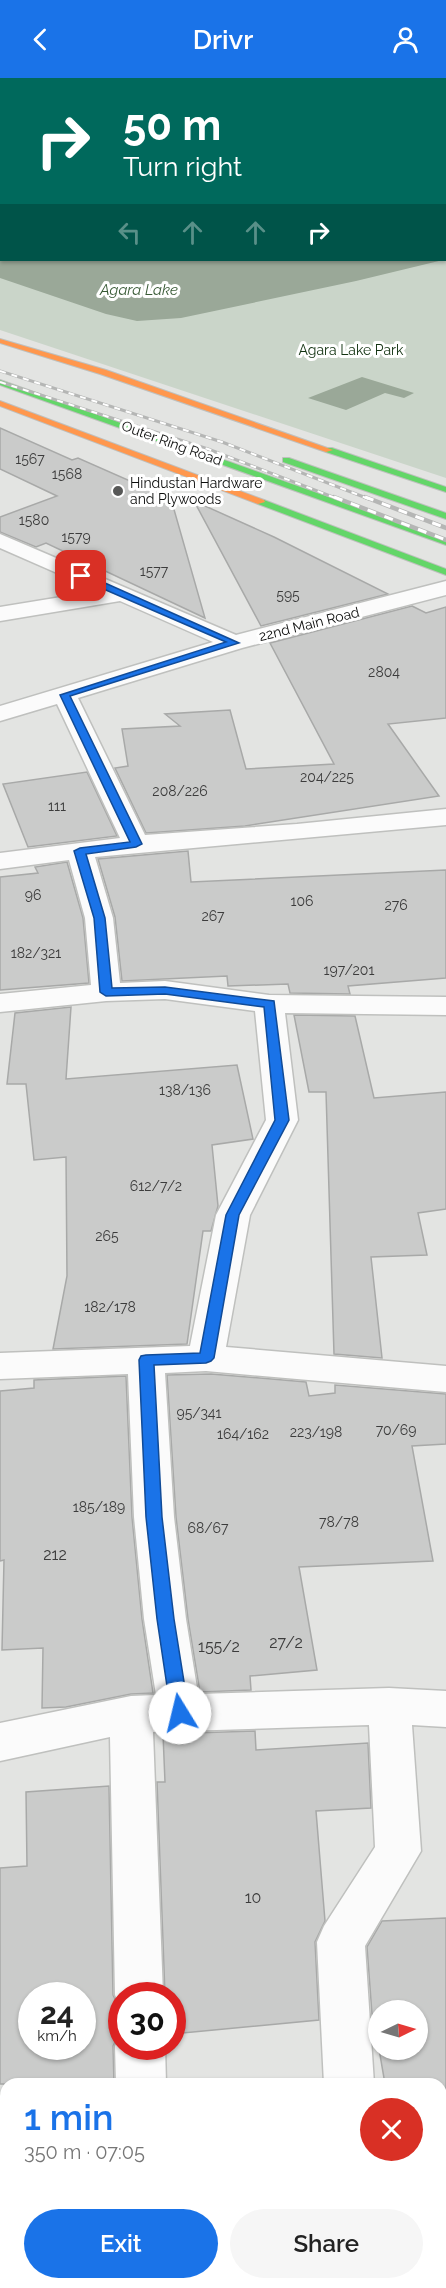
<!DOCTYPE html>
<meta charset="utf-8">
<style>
body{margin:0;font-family:Raleway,sans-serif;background:#f6f6f6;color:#222;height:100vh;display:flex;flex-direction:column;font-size:22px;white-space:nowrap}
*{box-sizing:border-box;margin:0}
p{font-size:20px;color:#767676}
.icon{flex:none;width:33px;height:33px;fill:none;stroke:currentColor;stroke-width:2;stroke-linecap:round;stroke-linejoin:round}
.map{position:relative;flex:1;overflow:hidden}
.panel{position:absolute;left:0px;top:2000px;width:447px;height:212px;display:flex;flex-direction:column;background:#fff;border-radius:18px 18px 0 0;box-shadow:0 2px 4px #0004}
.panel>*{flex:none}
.banner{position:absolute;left:0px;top:0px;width:447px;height:183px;box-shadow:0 2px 4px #0004;background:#00695c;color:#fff;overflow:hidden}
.needle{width:39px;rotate:85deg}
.tools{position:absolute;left:368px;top:1922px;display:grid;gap:12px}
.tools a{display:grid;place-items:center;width:60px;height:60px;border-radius:50%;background:#fff;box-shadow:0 2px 4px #0004;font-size:30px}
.speed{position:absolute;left:18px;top:1904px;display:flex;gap:12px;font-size:30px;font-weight:700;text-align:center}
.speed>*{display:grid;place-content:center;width:78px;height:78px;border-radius:50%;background:#fff;box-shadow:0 2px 4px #0004;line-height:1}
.speed small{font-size:15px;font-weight:400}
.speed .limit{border:9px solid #d22;background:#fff;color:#111}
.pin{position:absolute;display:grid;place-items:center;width:51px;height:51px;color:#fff;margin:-26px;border-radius:12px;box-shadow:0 3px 9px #0006}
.me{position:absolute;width:66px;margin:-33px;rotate:351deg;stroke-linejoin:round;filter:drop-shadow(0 0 4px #0008)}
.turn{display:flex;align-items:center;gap:21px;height:126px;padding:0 24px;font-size:27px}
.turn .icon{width:78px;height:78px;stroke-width:2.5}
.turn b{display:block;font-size:42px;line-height:51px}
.lanes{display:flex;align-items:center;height:57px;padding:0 24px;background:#0003;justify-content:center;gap:30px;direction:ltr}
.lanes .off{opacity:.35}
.round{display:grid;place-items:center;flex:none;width:63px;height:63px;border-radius:32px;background:#f6f6f6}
.head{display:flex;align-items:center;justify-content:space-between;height:102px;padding:0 24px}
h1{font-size:36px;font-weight:600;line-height:45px;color:#1a73e8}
.primary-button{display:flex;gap:12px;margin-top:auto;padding:12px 24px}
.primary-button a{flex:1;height:69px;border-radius:36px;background:#1a73e8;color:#fff;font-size:24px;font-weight:600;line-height:69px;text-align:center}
.primary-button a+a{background:#f6f6f6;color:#222}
header{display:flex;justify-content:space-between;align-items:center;height:78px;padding:0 24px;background:#1a73e8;color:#fff;font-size:27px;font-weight:600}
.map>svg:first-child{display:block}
.green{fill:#cad5c9}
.water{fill:#9aa898}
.building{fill:#cacbca;stroke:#a8a9a8;stroke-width:1.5;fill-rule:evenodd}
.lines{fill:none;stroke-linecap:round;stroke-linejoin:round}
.street-casing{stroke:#bfc0be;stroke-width:3}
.fast-casing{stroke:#bfc0be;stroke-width:2}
.slow-casing{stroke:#bfc0be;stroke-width:2}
.street{fill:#fbfbfb;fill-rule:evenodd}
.fast{fill:#63d668;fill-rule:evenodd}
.slow{fill:#ff974d;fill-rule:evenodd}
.rail-far1-casing{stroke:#b5b6b5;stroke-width:3}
.rail-casing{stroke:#b5b6b5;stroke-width:4.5}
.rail-far1{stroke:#fff;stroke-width:2;stroke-dasharray:6;stroke-linecap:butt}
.rail{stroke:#fff;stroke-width:3;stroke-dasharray:9;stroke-linecap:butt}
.route{fill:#1a73e8;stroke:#114b97;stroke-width:1.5}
.poi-dot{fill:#575857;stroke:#fff;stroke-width:2}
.labels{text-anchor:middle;stroke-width:6;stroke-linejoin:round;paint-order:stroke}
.far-park-label{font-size:14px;fill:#113210;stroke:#fff}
.far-street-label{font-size:14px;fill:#0c0d0c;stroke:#fff}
.number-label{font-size:14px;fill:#3c3c3c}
.far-poi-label{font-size:14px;fill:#0c0d0c;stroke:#fff;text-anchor:start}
.far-water-label{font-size:15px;font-style:italic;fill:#385a35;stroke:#fff}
.near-number-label{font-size:16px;fill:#3c3c3c}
</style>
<header><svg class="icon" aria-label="back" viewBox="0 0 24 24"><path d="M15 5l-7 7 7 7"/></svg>Drivr<svg class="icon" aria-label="person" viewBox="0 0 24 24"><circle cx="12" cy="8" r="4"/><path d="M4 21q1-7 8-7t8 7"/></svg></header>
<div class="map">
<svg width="446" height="2210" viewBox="0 0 446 2210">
<rect width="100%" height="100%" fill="#e3e4e2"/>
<!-- green -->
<polygon class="green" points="0,0 353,1 2,2 2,182 446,182 446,53 446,400 0,252"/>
<!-- water -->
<g class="water">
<polygon points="0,0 282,1 2,2 2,182 443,182 356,203 181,240 137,243 106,236 0,200"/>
<polygon points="362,299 414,315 404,320 385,315 346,332 308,320"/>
</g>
<!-- building -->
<g class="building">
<polygon points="0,350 72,382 78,380 171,421 205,540 46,465 36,469 0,454 0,439 57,418 0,391"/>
<polygon points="194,423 274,459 388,516 261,548"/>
<polygon points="412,528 426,535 446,529 446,640 388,646 439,718 245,748 146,755 115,690 128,688 122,651 180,648 165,636 230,632 246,691 334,686 270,565"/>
<polygon points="87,694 117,758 28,769 3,706"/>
<polygon points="188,773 191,804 446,792 446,900 348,908 350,916 290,915 288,906 228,908 227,898 122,903 115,839 98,781"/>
<polygon points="67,784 83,840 89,905 0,912 0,799 38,795 35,789"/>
<polygon points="71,929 66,1001 237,987 253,1061 212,1067 218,1128 211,1153 203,1153 187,1266 53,1271 67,1198 66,1079 34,1082 26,1006 7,1006 15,935"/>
<polygon points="294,937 355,938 374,1020 446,1014 446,1131 418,1135 427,1177 371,1179 382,1280 334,1276 326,1014 309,1014"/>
<polygon points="211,1296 306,1304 309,1318 335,1315 335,1307 446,1316 446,1366 412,1368 433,1483 299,1489 317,1592 250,1598 251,1612 200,1614 188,1541 176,1439 167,1297"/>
<polygon points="126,1298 132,1439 142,1541 153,1615 131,1616 66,1629 42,1630 43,1570 2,1572 4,1482 0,1483 0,1313 34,1310 34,1302"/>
<polygon points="255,1653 256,1672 368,1665 371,1730 316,1733 325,1843 315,1864 319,1942 172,1956 172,1917 165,1917 157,1704 165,1704 163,1656"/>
<path d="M109,1708L113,1917L122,1934V1952L113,1968L114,2006H0V1790L27,1788L26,1714ZM32,1917H82V1968H32Z"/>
<polygon points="446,1840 446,2031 441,2032 441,2006 385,2006 379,1971 417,1971 417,1932 378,1932 378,1966 372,1936 367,1869 382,1843"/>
</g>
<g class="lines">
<!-- street casing -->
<g class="street-casing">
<g id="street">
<polygon points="0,456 236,557 446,503 446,517 242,570 78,620 145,757 297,746 446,731 446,747 95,779 113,840 120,905 165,903 269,917 446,919 446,937 285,935 298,1042 250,1137 226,1269 446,1288 446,1314 206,1293 165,1295 174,1439 186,1541 198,1616 389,1610 446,1613 446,1649 412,1647 421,1773 365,1868 374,2006 324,2006 317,1864 324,1848 375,1769 369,1647 153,1654 163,1917 122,1917 122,1932 115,1917 110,1659 0,1683 0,1645 131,1618 156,1617 144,1541 134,1439 128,1296 0,1301 0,1275 190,1268 216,1137 266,1042 255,933 165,921 106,923 0,934 0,916 91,907 85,840 69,782 0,791 0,775 120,760 57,626 0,643 0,628 213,564 120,523 0,543 0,529 98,513 0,470"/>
<polygon points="122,1954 122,1968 165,1968 166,2006 116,2006 115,1968"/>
<rect x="119" y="2205" width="54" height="5"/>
<polygon points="336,2205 390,2205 391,2210 337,2210"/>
</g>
</g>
<!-- fast casing -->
<g class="fast-casing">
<g id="fast">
<polygon points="0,302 446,461 446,467 0,307"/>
<polygon points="326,370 332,370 446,409 446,414 326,374"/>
<polygon points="283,380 289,380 446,435 446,441 283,384"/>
<polygon points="258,422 264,422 446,491 446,497 258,426"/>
</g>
</g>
<!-- slow casing -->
<g class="slow-casing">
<g id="slow">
<polygon points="390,0 396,0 397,2 392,2"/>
<polygon points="0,261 106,292 333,372 326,374 100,296 0,265"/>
<polygon points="0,323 264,422 265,424 258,426 0,328"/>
</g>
</g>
<!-- street -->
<use href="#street" class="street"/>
<!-- fast -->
<use href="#fast" class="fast"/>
<!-- slow -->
<use href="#slow" class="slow"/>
<!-- rail-far1 casing -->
<g class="rail-far1-casing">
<g id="rail-far1">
<polyline points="0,293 222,364 369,421"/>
<polyline points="0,304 208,371 338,421"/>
</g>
</g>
<!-- rail casing -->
<g class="rail-casing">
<g id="rail">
<polyline points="334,419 446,462"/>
<polyline points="365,419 446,450"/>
</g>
</g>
<!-- rail-far1 -->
<use href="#rail-far1" class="rail-far1"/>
<!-- rail -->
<use href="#rail" class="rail"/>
</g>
<!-- route -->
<polygon class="route" points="78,496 85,496 239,565 70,618 142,766 136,769 86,776 105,840 112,910 165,909 274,923 289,1042 239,1137 214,1280 211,1283 206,1285 154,1287 162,1439 174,1541 189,1635 187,1640 180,1643 174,1640 171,1635 157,1541 146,1439 139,1282 141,1278 146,1277 200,1275 226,1137 275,1042 264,929 165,916 106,918 100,914 94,840 74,773 80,770 130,764 60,617 226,564 78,500"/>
<!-- markers -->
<circle class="poi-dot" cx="118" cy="413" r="6"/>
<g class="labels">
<!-- far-park labels -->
<g class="far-park-label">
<text x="351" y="277">Agara Lake Park</text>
</g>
<!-- far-street labels -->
<g class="far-street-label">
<text transform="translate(172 365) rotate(20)" y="5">Outer Ring Road</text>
<text transform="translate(309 546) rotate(-14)" y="5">22nd Main Road</text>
</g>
<!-- number labels -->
<g class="number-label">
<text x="30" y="386">1567</text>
<text x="67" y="401">1568</text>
<text x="34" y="447">1580</text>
<text x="76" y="464">1579</text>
<text x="154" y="498">1577</text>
<text x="288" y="522">595</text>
<text x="384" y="599">2804</text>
<text x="327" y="704">204/225</text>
<text x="180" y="718">208/226</text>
<text x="57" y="733">111</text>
<text x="33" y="822">96</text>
<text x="302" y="828">106</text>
<text x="396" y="832">276</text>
<text x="213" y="843">267</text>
<text x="36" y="880">182/321</text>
<text x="349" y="897">197/201</text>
<text x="185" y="1017">138/136</text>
<text x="156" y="1113">612/7/2</text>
<text x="107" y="1163">265</text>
<text x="110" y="1234">182/178</text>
<text x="199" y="1340">95/341</text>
<text x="396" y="1357">70/69</text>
<text x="316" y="1359">223/198</text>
<text x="243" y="1361">164/162</text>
<text x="99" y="1434">185/189</text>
<text x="339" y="1449">78/78</text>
<text x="208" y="1455">68/67</text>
</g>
<!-- far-poi labels -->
<g class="far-poi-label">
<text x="130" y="410">Hindustan Hardware<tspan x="130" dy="16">and Plywoods</tspan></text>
</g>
<!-- far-water labels -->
<g class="far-water-label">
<text x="139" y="217">Agara Lake</text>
</g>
<!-- near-number labels -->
<g class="near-number-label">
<text x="55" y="1482">212</text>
<text x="286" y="1570">27/2</text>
<text x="219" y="1574">155/2</text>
<text x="253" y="1825">10</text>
</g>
</g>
</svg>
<div class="tools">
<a><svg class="needle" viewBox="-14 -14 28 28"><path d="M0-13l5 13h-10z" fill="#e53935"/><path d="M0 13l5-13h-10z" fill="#767676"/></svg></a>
</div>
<div class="speed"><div>24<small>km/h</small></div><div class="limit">30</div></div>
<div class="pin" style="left:81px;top:498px;background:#d93025"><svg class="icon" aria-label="arrive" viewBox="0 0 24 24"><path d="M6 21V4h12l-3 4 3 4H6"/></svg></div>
<svg class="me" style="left:180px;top:1635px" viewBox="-20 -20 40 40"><circle r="19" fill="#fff"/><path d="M0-13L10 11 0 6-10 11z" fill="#1a73e8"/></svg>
<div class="banner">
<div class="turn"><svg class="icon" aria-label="right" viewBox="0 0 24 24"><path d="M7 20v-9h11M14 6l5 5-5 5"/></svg><div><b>50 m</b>Turn right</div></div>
<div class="lanes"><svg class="icon off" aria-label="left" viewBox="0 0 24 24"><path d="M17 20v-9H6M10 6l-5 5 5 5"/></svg><svg class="icon off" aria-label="ahead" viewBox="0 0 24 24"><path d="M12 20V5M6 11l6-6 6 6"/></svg><svg class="icon off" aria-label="ahead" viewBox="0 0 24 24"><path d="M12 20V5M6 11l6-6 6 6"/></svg><svg class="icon" aria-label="right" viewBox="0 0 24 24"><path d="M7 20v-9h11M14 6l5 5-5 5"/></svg></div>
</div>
<section class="panel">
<div class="head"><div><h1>1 min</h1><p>350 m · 07:05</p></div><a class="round" style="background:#d93025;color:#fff"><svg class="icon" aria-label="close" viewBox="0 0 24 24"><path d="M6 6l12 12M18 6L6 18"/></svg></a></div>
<div class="primary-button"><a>Exit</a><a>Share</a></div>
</section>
</div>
